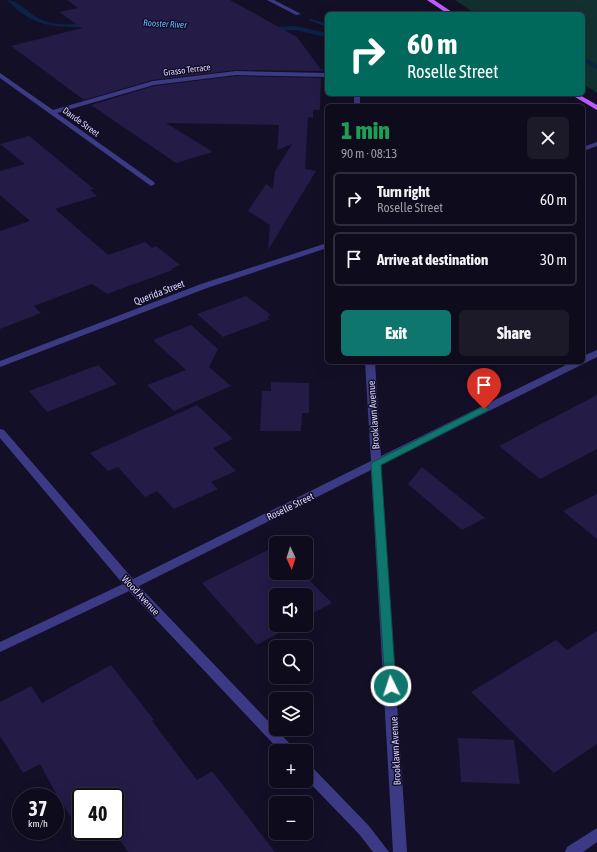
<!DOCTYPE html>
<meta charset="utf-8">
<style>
body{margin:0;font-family:"Asap Condensed",sans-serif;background:#1c1929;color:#f1f3f6;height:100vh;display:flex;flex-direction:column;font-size:15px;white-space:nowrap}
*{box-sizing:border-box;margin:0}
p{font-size:13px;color:#9b9ba3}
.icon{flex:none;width:22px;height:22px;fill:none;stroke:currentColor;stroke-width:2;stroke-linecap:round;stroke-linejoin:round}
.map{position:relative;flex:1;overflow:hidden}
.side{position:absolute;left:325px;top:104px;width:260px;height:260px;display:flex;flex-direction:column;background:#0e0b1c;border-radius:6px;box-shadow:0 4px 16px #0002,0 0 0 1px #2e2b3b}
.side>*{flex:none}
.hud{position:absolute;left:325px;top:12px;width:260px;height:84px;border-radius:6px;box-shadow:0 4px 16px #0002,0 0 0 1px #2e2b3b;background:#00695c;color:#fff;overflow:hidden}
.needle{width:26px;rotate:176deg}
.controls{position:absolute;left:269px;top:536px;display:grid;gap:8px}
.controls a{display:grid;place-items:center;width:44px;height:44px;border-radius:6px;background:#0e0b1c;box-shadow:0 4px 16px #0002,0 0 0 1px #2e2b3b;font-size:20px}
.speed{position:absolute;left:12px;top:788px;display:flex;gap:8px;font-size:20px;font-weight:700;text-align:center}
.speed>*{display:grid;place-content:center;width:52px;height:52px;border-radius:50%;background:#0e0b1c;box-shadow:0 4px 16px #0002,0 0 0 1px #2e2b3b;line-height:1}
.speed small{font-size:10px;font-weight:400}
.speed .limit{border:2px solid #111;border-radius:6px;background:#fff;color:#111}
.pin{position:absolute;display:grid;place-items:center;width:34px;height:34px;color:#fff;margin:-41px -17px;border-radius:50% 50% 50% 0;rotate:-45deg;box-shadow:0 0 4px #0007}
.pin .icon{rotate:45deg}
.me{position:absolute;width:44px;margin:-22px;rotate:356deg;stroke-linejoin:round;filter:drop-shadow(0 0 3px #0008)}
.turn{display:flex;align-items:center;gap:14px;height:84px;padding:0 16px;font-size:18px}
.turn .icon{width:52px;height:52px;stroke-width:2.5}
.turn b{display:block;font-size:28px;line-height:34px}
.round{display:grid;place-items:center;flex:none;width:42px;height:42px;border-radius:6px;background:#1c1929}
.headline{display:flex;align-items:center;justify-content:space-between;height:68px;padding:0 16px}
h1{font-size:24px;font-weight:800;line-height:30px;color:#1e9e55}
.button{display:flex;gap:8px;margin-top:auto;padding:8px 16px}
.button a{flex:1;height:46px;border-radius:6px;background:#0f766e;color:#fff;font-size:16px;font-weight:800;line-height:46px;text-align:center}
.button a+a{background:#1c1929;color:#f1f3f6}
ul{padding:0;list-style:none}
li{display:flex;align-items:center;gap:12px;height:54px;margin:0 8px 6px;padding:0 8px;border:2px solid #2e2b3b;border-radius:6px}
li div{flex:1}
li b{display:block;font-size:15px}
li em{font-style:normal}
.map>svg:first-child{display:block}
.green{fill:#12302f}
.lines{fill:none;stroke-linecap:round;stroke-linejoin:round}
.stream{fill:#0c2248;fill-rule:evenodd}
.building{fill:#241b47}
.minor{fill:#3d3a85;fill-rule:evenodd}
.major{fill:#c25bff;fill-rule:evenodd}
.route{fill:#0f766e;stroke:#0a4d48}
.labels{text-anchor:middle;stroke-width:3;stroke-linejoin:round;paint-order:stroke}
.far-water-label{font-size:9px;font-style:italic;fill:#62b6ff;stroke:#130f26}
.far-street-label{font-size:9px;fill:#d9d4ff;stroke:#130f26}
.street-label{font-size:10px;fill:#d9d4ff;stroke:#130f26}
</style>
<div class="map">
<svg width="597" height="852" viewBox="0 0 597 852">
<rect width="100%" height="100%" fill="#130f26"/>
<!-- green -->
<polygon class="green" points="455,0 597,0 597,93 583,84 583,14 476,14"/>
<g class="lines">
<!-- stream -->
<g class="stream">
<path d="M7,0C18,0 31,16 42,20C56,26 74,24 89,23L92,25L89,27C53,27 34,28 7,0Z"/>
<polygon points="310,19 327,23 327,27 310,21"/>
<polygon points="295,26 327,33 327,37 295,30 271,31 268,29 271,27"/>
<polygon points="583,57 597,65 597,69 583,61"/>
</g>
</g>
<!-- building -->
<g class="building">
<polygon points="67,0 230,0 297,37 322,71 236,70 153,80 84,100 11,46 82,28 59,12 78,8"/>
<polygon points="236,76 321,78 320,110 313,110 313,118 308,117 305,169 316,171 268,250 270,225 248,211 266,184 273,189 275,171 292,144 277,150 279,125 166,123 213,152 176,163 91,105 154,86"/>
<polygon points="29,136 94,189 90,190 97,196 55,209 108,255 145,242 152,248 156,246 180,265 171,269 173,270 107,294 92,284 34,306 41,313 0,329 0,231 30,221 0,195 0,171 25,164 0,144"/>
<polygon points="246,296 271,315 267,317 270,319 223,337 197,314"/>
<polygon points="191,325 218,349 209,367 231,386 174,411 147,385 186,370 153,340"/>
<polygon points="98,365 117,384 47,412 29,391"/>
<polygon points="271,382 309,383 309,413 302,413 301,431 260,431 262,391 271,391"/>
<polygon points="597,395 597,449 540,479 499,446"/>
<polygon points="197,405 233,439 213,448 236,471 211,482 218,489 174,509 157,491 145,497 118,467 108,471 90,453"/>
<polygon points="422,467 485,518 462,530 408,484"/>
<polygon points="597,494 597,539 563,511"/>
<polygon points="276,546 276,573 302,573 332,603 306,617 306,595 276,595 276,625 294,625 257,645 202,583"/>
<polygon points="597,631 597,744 554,773 471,692 556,640 567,650"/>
<polygon points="111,665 154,720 152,721 197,780 212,771 275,852 128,852 114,831 115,797 81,797 81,831 96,831 84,837 58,797 40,764 23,773 0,736 0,702 31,686 42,703"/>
<polygon points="458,738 514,740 520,784 461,782"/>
</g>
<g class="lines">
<!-- minor -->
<g class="minor">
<polygon points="267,0 274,0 301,14 296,15"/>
<polygon points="236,71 327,73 327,77 236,75 154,85 57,113 154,182 155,184 151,186 0,78 0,73 53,110 153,81"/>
<rect x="354" y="94" width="6" height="12"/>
<polygon points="597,142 597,146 583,151 583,147"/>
<polygon points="327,243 327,248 207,288 0,367 0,361 201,284"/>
<polygon points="597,350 597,357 381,465 407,852 393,852 371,470 139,586 293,747 295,751 280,751 129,591 0,652 0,642 123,584 0,438 0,429 4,430 133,579 371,461 365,362 375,362 381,456 572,362 583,362 583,356"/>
<polygon points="306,764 311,766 369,826 389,852 373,852 359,834 306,779"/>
<polygon points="597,828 597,842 583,852 565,852 567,847"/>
</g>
<!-- major -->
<g class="major">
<polygon points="427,0 434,0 455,14 448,14"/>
<polygon points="570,94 578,94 597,105 597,110"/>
</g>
</g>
<!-- route -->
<polygon class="route" points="484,406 489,409 487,411 381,465 396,686 395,690 387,690 385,686 371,463"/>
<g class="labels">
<!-- far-water labels -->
<g class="far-water-label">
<text transform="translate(165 24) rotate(3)" y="3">Rooster River</text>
</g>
<!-- far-street labels -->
<g class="far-street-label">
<text transform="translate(187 70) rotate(-7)" y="3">Grasso Terrace</text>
<text transform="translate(81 122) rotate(36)" y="3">Dande Street</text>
</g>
<!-- street labels -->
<g class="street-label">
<text transform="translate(159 292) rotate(-21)" y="4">Querida Street</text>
<text transform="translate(373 415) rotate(-94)" y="4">Brooklawn Avenue</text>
<text transform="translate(290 506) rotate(-26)" y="4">Roselle Street</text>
<text transform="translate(141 595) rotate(47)" y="4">Wood Avenue</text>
<text transform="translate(395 751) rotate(-93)" y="4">Brooklawn Avenue</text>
</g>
</g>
</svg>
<div class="controls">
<a><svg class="needle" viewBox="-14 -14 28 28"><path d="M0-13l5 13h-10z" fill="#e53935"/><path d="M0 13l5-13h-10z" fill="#9b9ba3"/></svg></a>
<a><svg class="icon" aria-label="sound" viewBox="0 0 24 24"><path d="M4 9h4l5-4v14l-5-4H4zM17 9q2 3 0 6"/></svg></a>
<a><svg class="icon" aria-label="search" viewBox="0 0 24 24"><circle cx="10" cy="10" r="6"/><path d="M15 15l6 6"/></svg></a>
<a><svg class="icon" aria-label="layers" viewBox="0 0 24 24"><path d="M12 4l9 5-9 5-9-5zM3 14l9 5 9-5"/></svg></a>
<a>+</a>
<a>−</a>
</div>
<div class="speed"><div>37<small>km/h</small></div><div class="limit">40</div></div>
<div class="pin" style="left:484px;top:409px;background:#d93025"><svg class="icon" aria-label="arrive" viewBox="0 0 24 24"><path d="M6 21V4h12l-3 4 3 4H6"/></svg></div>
<svg class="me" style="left:391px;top:686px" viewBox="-20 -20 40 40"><circle r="17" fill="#0f766e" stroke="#fff" stroke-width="3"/><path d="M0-11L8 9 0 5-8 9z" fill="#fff"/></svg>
<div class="hud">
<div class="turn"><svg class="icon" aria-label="right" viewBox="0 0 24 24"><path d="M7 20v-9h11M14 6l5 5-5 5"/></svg><div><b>60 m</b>Roselle Street</div></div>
</div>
<section class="side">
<div class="headline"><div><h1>1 min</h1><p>90 m · 08:13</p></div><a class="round"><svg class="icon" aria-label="close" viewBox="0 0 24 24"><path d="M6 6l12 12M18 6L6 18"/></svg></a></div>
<ul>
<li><svg class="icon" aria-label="right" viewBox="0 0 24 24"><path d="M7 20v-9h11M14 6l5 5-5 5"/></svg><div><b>Turn right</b><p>Roselle Street</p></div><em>60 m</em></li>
<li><svg class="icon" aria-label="arrive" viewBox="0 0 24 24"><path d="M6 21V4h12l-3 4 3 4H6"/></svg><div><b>Arrive at destination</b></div><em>30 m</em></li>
</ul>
<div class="button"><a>Exit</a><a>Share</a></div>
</section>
</div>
